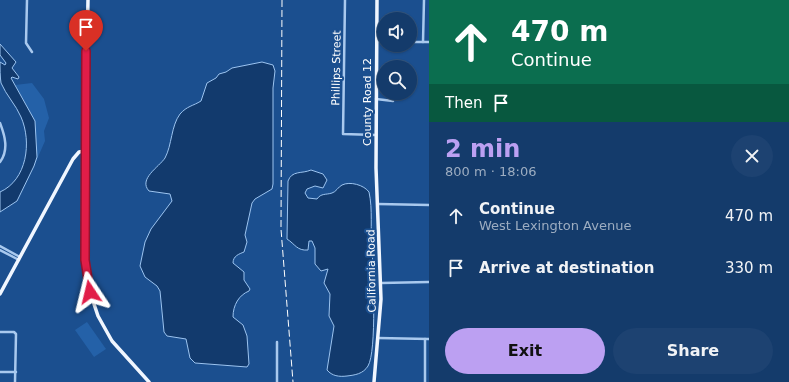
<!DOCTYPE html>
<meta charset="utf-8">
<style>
body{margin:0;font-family:"DejaVu Sans",sans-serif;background:#1d4271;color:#f1f3f6;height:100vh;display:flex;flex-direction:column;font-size:15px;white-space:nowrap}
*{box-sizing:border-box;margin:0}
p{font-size:13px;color:#9dadc1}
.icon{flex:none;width:22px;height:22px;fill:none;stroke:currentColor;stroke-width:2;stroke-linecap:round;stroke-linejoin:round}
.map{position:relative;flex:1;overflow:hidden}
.panel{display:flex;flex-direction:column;background:#143b6b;width:360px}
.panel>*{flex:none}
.top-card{background:#0b6e4f;color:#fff;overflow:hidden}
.controls{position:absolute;left:377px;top:12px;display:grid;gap:8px}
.controls a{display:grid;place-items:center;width:40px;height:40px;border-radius:50%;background:#143b6b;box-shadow:0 1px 3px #0004,0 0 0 1px #33557e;font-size:20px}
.pin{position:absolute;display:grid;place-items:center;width:34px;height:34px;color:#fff;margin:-41px -17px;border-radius:50% 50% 50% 0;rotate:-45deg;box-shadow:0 0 4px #0007}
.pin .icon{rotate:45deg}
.me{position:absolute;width:44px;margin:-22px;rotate:350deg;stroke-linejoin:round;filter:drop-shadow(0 0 3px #0008)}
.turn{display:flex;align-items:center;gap:14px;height:84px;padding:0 16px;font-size:18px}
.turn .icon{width:52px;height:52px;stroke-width:2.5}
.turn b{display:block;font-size:28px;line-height:34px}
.then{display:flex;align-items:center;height:38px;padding:0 16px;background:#0003;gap:8px;font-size:15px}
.round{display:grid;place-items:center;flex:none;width:42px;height:42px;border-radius:21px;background:#1d4271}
.summary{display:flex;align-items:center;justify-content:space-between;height:68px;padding:0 16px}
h1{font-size:24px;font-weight:700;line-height:30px;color:#bca0f2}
.button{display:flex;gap:8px;margin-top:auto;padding:8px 16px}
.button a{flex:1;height:46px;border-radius:24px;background:#bca0f2;color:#111;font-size:16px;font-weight:700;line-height:46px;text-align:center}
.button a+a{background:#1d4271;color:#f1f3f6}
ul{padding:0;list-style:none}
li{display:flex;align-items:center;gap:12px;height:52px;padding:0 16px}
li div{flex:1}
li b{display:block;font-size:15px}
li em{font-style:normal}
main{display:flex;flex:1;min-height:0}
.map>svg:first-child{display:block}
.green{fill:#2461a8}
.water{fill:#123a6d;stroke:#9cc4f0}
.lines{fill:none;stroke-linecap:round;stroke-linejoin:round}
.minor{stroke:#a9c9ee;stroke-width:2.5}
.major{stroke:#f0f6ff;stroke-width:3.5}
.rail{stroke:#fff;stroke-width:1;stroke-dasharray:7 3;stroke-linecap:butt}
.route-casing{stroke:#92132f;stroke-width:10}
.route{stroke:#e11d48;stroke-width:7}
.labels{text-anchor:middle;stroke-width:4;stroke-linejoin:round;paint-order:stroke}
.street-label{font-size:11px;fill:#fff;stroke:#1b4f8f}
</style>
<main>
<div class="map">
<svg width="429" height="382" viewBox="0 0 429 382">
<rect width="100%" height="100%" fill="#1b4f8f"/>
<!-- green -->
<g class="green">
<polygon points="32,83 44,99 49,118 44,131 45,141 34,166 37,157 35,121 15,85"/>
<polygon points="87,322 106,349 94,357 75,330"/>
</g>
<!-- water -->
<g class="water">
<path d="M0,44L16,62L12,68L19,77L18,79L12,77L11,78L35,121L37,157L34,166L17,201L0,212V192C27,180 32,142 21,117C16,105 6,95 1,83C0,77 0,68 0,62L5,65L6,63L0,55Z"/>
<path d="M262,62L273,65L275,71L273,88V184L272,189L255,199L252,203L245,235L247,242L244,252C239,254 233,256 233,263L244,272V280L250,289L249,291C239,295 233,305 233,317L243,325L247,336L249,364L247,367L195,363L190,358L186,339L167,336L164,332L160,291L157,286L145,277L140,266L145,242L151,229L172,201L170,194L149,191C138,179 159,167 165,158C172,145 171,126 180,114C187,106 193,106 201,101L207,83L216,78L219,74L226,72L232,68Z"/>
<path d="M311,170L323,174L327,180L323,188L315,186L307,189L305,193L308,198L317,199C321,193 326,195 332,193C336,192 338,187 342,185C350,181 364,185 369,192C373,210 370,229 372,247C373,269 377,351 368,366C363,374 355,375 347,376C339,377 332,376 327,370L334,326L329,316L330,294L324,283L328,269L321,271L315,264V248L312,241H309L308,250C297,251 295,244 287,239L288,181C292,170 302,174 311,170Z"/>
</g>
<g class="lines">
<!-- minor -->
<g class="minor">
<polyline points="27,0 26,43 32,52"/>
<polyline points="345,0 343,134 376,135"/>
<polyline points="377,41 384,41"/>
<polyline points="410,42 429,42"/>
<polyline points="423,42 424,0"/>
<polyline points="376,99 393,101"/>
<path d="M0,123C5,136 9,150 0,162"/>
<polyline points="378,204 429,205"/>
<polyline points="0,246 20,257"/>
<polyline points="0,250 19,260"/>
<polyline points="381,283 429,282"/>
<polyline points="0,332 14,332 16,334 15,382"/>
<polyline points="378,338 429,339"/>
<polyline points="0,372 16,372"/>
<polyline points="277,382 277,342"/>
<polyline points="425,382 425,339"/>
</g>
<!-- major -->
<g class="major">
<polyline points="85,151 85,260 90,292 98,316 112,341 149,382"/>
<polyline points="0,294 73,159 79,152 85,151 88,0"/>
<polyline points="374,382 381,299 376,168 377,0"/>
</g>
<!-- rail -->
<polyline class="rail" points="282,0 281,229 293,382"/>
</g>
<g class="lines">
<!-- route casing -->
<g class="route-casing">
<polyline id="route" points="86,51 85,260 90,292"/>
</g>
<!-- route -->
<use href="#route" class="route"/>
</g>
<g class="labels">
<!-- street labels -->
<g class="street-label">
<text transform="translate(336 68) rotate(-89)" y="4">Phillips Street</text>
<text transform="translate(367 102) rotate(-90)" y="4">County Road 12</text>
<text transform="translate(371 271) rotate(-91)" y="4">California Road</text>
</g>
</g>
</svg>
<div class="controls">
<a><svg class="icon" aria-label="sound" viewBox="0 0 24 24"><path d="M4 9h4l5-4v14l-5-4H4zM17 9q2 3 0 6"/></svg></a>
<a><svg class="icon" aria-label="search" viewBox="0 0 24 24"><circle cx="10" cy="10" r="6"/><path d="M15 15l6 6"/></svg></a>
</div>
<div class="pin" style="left:86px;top:51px;background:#d93025"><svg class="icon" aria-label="arrive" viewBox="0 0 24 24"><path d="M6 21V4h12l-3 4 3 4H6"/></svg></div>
<svg class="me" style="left:90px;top:292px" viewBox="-20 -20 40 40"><path d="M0-17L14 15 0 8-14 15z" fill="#e11d48" stroke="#fff" stroke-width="4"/></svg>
</div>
<section class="panel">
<div class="top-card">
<div class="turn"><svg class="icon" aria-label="ahead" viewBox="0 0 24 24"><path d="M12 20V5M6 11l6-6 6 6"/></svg><div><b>470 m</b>Continue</div></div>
<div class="then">Then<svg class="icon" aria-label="arrive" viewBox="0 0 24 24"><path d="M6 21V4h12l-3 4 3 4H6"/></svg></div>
</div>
<div class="summary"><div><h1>2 min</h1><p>800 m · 18:06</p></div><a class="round"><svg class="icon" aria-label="close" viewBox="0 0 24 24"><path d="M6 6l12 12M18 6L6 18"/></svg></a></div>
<ul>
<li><svg class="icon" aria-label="ahead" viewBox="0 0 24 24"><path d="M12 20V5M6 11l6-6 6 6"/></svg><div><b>Continue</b><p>West Lexington Avenue</p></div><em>470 m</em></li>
<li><svg class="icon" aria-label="arrive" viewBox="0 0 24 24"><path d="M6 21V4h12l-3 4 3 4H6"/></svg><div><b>Arrive at destination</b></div><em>330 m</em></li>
</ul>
<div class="button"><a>Exit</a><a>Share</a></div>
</section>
</main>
